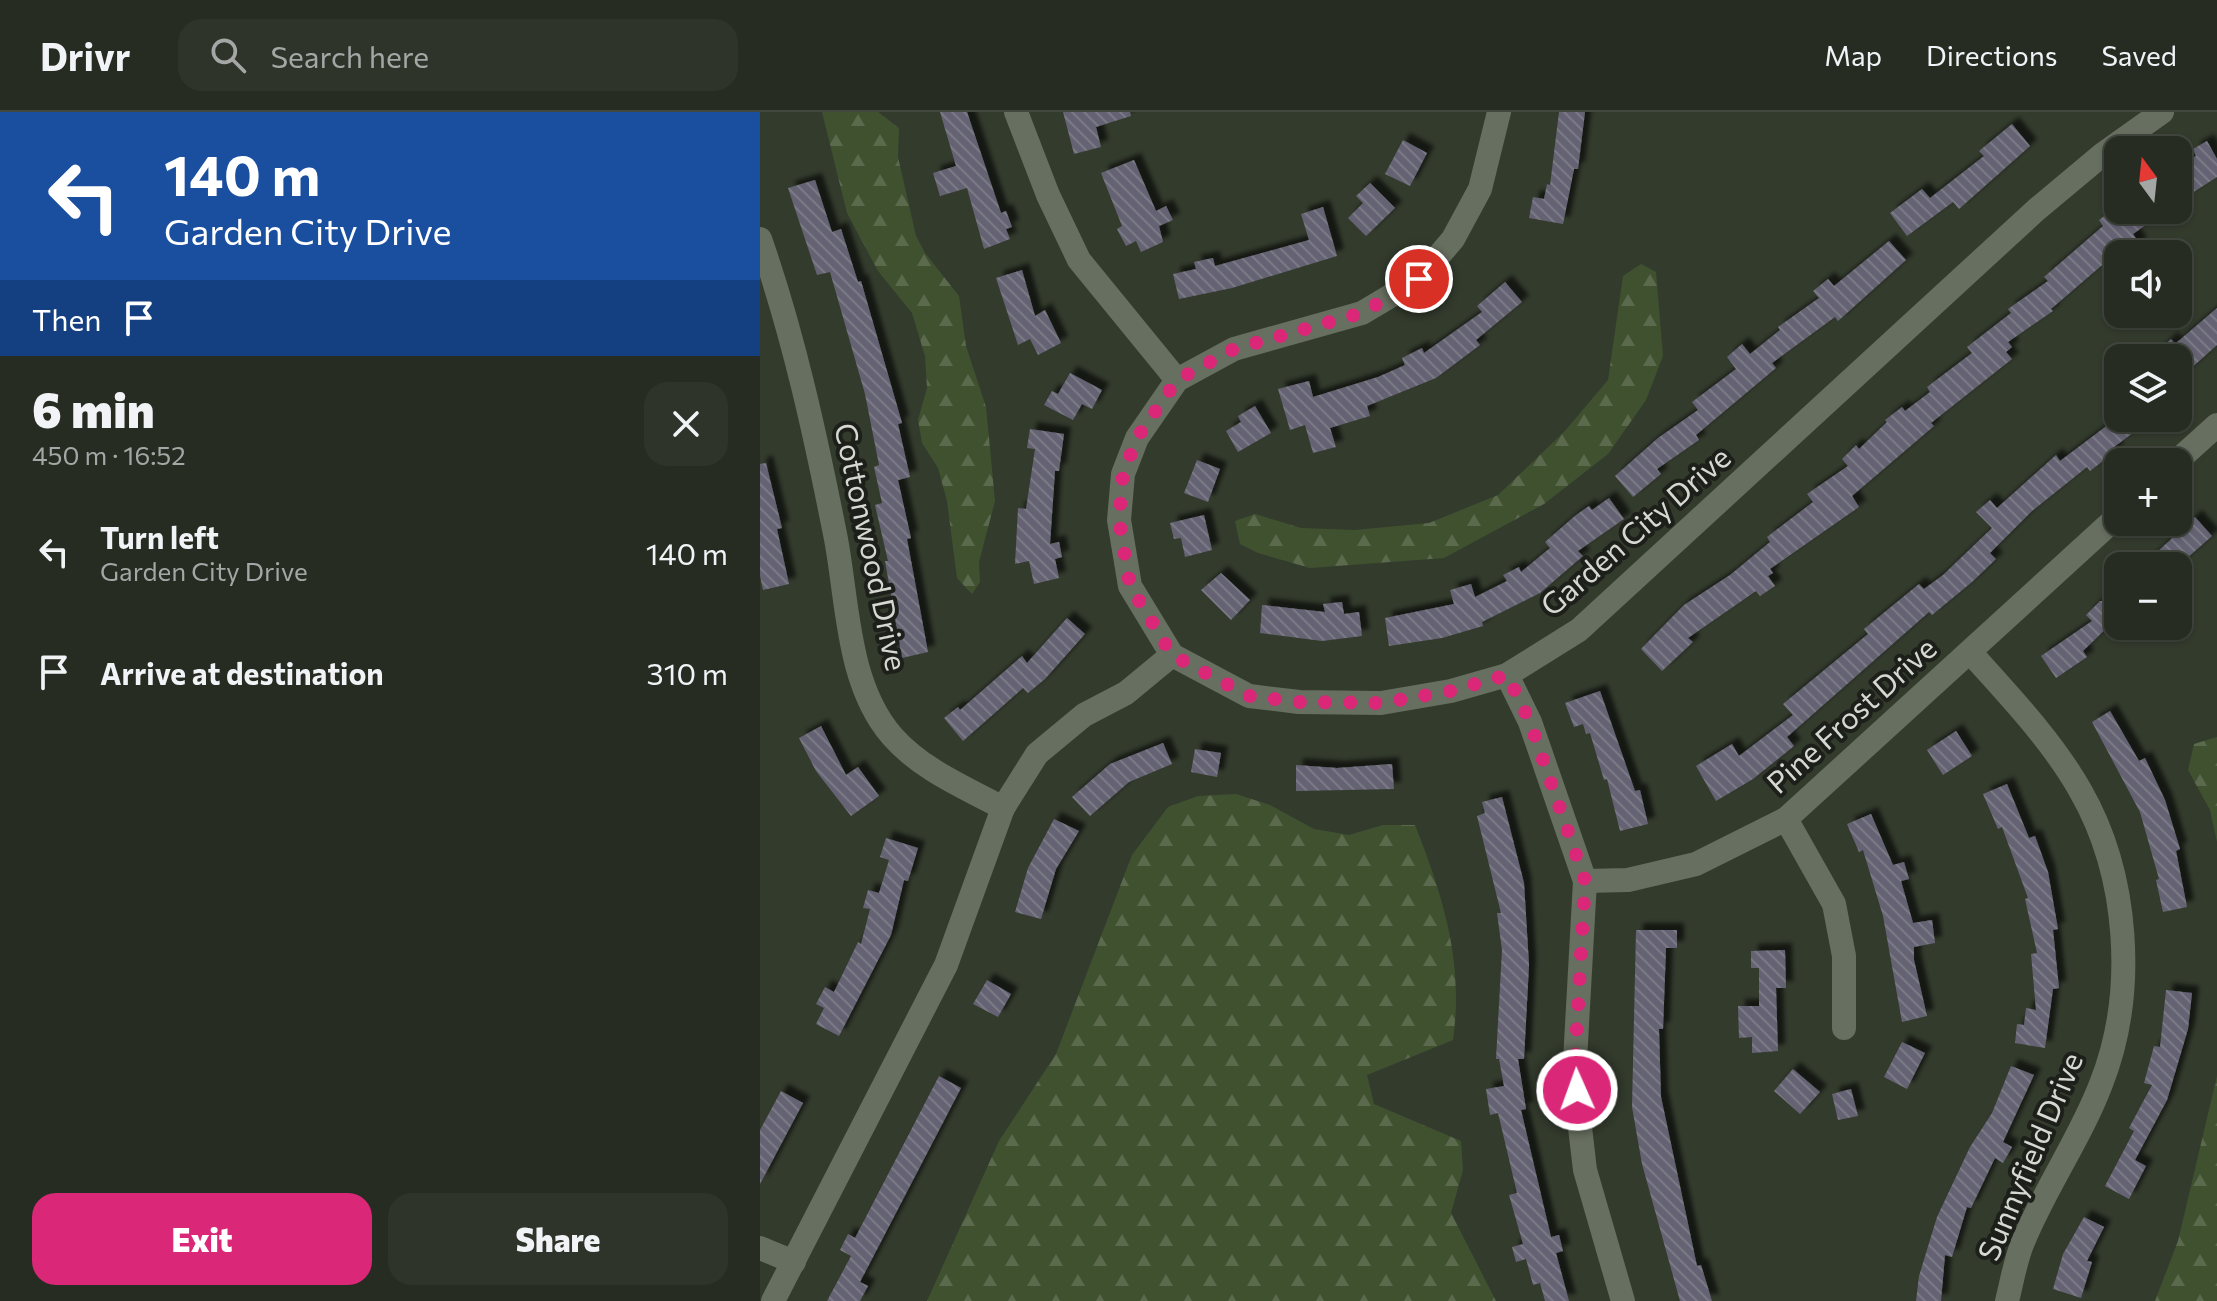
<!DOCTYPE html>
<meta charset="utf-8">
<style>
body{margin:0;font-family:Commissioner,sans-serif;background:#2e342a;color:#f1f3f6;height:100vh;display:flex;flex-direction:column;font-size:30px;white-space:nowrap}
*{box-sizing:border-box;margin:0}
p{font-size:26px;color:#a4a7a5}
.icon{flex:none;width:44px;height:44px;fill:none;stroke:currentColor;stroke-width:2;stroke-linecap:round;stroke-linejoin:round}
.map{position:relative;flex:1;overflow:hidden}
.side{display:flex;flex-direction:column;background:#262c22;width:760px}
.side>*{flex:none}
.top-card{background:#1a4fa0;color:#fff;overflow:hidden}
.needle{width:52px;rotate:345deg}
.tools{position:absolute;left:1344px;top:24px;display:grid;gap:16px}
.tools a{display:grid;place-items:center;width:88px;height:88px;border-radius:16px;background:#262c22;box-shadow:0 2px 6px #0004,0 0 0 2px #424840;font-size:40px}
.pin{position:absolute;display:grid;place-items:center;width:68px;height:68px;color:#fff;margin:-34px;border:4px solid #fff;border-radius:50%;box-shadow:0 2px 8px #0007}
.me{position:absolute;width:88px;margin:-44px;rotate:358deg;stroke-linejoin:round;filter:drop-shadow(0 0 6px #0008)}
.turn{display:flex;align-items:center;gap:28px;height:168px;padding:0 32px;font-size:36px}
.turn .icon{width:104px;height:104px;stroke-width:2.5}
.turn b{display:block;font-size:56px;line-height:68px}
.then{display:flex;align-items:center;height:76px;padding:0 32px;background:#0003;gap:16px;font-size:30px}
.round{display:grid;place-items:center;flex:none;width:84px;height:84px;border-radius:24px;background:#2e342a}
.summary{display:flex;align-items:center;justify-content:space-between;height:136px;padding:0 32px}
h1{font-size:48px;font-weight:800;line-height:60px}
.button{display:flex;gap:16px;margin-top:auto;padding:16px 32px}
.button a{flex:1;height:92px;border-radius:24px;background:#db2777;color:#fff;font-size:32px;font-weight:800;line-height:92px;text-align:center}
.button a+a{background:#2e342a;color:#f1f3f6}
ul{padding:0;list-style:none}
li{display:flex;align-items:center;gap:24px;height:120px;padding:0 32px}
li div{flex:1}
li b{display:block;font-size:30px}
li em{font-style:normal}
header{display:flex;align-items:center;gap:48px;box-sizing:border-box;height:112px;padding:0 40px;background:#262c22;border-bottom:2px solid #424840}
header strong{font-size:38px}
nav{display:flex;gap:44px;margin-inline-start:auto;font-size:28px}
.search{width:560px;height:72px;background:#2e342a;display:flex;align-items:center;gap:20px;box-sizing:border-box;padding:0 28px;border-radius:24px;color:#a4a7a5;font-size:30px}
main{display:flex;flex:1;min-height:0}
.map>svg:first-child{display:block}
.forest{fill:url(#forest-firs)}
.building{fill:url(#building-back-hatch);filter:url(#shadow)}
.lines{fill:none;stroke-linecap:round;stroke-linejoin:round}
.minor{stroke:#676f60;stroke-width:24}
.route{stroke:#db2777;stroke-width:14;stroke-dasharray:0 25.2}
.labels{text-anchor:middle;stroke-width:8;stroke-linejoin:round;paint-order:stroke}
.street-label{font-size:30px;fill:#d5d9d1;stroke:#1d201a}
</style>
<header>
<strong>Drivr</strong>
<div class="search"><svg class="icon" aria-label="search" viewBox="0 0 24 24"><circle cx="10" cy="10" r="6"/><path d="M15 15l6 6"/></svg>Search here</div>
<nav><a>Map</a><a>Directions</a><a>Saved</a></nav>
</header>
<main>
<section class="side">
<div class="top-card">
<div class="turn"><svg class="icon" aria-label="left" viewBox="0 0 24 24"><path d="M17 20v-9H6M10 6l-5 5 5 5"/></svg><div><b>140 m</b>Garden City Drive</div></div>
<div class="then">Then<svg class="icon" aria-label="arrive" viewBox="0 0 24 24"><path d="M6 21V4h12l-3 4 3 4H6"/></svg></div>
</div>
<div class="summary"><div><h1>6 min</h1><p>450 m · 16:52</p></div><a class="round"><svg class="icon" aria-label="close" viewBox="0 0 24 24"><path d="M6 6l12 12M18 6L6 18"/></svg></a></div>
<ul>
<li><svg class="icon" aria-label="left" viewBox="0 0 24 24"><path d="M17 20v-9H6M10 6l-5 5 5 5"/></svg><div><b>Turn left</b><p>Garden City Drive</p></div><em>140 m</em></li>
<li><svg class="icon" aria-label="arrive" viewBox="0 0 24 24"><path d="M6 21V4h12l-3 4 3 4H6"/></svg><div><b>Arrive at destination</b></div><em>310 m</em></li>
</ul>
<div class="button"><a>Exit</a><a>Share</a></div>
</section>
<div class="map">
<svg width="1457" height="1189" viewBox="0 0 1457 1189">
<defs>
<pattern id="forest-firs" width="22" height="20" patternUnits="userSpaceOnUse" patternTransform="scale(2)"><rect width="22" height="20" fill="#405130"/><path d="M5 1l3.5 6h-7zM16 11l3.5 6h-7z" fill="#5b694d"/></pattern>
<pattern id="building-back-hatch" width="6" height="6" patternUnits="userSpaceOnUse" patternTransform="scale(2)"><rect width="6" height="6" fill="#656373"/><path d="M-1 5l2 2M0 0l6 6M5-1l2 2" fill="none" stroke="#7a7986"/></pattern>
<filter id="shadow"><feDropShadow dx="7" dy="-7" stdDeviation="2" flood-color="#0009"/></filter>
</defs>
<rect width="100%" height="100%" fill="#333b2d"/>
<!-- forest -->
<g class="forest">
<polygon points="62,0 118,0 139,16 138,45 156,124 165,141 199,184 206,234 226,295 235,389 219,450 220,470 212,482 197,466 187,389 178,356 162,331 158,308 167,276 165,244 152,201 118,159 87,101"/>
<polygon points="881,152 896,160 903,244 886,288 848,342 784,392 684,446 550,456 498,441 480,432 475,409 495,402 541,416 595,418 669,411 738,383 804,320 848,268 863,164"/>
<polygon points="1457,625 1457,730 1450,698 1428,658 1434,632"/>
<path d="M476,682L510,693L554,717L589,723L623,713H655C683,784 704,850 693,928L607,963L614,992L701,1029L703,1058L691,1101L736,1189H167L239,1029L296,942L372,743L408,695L438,684Z"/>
<polygon points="1457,964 1457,1189 1395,1189 1418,1129"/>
</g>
<!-- building -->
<g class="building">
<polygon points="180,0 207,0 241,101 246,99 252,115 246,117 250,127 224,137 207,76 180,84 173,61 196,54"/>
<polygon points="303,0 370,0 371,4 336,15 341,35 314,42"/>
<polygon points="799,0 825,0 818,57 814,57 803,112 769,106 773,85 784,87 787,72 790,73"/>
<polygon points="1252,12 1270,34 1199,97 1193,90 1147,124 1130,101 1162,77 1170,86 1224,44 1219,39"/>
<polygon points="643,28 667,41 650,74 625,62"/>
<polygon points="1447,29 1457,47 1457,65 1418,90 1418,54 1436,44 1433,37"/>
<polygon points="374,48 396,99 406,94 413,108 399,114 403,130 381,140 376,129 366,134 357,117 362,114 341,61"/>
<polygon points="55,68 72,120 81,117 98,170 101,169 142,311 138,312 150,365 138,368 151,426 147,427 168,540 142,546 125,449 128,449 115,393 122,391 114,355 119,353 105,282 70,160 57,163 28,76"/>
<polygon points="610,71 635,96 606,124 588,106 603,91 596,84"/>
<polygon points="563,95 577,144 472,176 419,187 413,162 436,157 434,150 453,146 455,154 549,128 541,102"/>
<polygon points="1352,98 1407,98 1373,122 1380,132 1367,142 1358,142 1348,148 1291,197 1293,199 1248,230 1252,235 1246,240 1252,247 1171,311 1174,314 1092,384 1099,395 1010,457 1013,461 1008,464 1015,474 1000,484 996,479 928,526 933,530 902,559 881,537 924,493 970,463 1010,430 1007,425 1053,390 1047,382 1088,354 1082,347 1096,333 1099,337 1127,310 1125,308 1142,295 1145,299 1170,280 1167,275 1212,241 1207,235 1251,201 1248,197 1288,169 1284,165 1343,114 1339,108"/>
<polygon points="1129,129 1146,148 1078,209 1075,205 1012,251 1016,256 936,323 939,328 897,357 901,362 873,385 855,364 898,326 938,298 932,290 976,257 967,245 982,232 990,242 1020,218 1018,215 1059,186 1053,179 1068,167 1074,174"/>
<polygon points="262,158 275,204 285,198 301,231 278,243 270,227 258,233 236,166"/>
<polygon points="745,170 762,190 716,228 720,233 676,266 607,294 610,304 570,316 576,335 553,341 545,313 530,318 518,277 549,269 553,285 618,265 645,253 642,246 662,236 664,241 722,200 717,194"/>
<polygon points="1457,196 1457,233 1418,268 1418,246 1390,246 1411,227 1415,232"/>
<polygon points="310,261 342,278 332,297 322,292 313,308 284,293 292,279 298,282"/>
<polygon points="495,294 511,321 478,340 466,319 481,310 478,304"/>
<polygon points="1357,306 1393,306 1354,335 1357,338 1330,359 1327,355 1272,399 1230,441 1236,447 1212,470 1172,503 1169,500 1027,625 1034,634 993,667 956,689 936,654 972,632 979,644 1033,603 1023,592 1108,522 1104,517 1159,472 1164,477 1183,463 1232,416 1216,400 1230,388 1237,396 1296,343 1300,349"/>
<polygon points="270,317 304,322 299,359 295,359 290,432 299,430 302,445 295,447 299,466 274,472 269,449 255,452 258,396 266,397 275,337 267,336"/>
<polygon points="437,348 460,357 448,390 424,381"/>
<polygon points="6,351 22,416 17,417 29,472 3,478 0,464 0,352"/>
<polygon points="849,386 864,407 818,439 823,444 780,481 722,510 723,514 682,526 629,534 625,506 694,492 690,478 711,472 715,485 747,469 743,463 759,455 761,460 790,436 785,430 816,403 829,394 832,398"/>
<polygon points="444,403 452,438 425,445 421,426 414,427 410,411"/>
<polygon points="1435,405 1452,424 1418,454 1382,454"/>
<polygon points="461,461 490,488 471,508 441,478"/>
<polygon points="1340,489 1346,489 1352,496 1358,492 1358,505 1323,539 1327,545 1296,566 1281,544 1332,509 1326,503"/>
<polygon points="582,490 584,502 599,500 602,524 562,529 500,521 502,493 565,500 563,492"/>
<polygon points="307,506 325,522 285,567 268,581 263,576 203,629 184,606 198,595 200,598 262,544 267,551"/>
<polygon points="840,579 875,679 880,678 888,712 860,719 847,667 844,668 830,621 826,622 823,612 814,615 805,591"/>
<polygon points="1350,599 1379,649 1385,646 1405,688 1420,737 1416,739 1427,795 1403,800 1396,768 1399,767 1380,700 1332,610"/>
<polygon points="61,614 86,663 98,655 119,684 91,704 56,659 39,626"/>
<polygon points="1196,619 1212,644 1183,663 1167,638"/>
<polygon points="403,631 412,652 369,670 330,704 312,685 350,652"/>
<polygon points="435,637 461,641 457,665 431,660"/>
<polygon points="632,652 634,677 536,679 536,653 577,656"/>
<polygon points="1247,672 1269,726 1275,724 1288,760 1298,817 1293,818 1299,876 1293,877 1285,936 1255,931 1257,912 1264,913 1266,896 1276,898 1271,842 1277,841 1265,787 1268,786 1242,715 1238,717 1223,682"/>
<polygon points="742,685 764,771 769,853 764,947 758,947 766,997 761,998 791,1125 799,1123 803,1139 796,1141 809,1189 785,1189 780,1171 773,1173 766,1147 756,1150 752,1135 763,1132 749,1083 757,1081 738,1001 730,1003 726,977 744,974 739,947 736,947 742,838 737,801 741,801 717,704 725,701 722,690"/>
<polygon points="1111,702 1133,753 1144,750 1149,767 1141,769 1153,811 1172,808 1175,831 1154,835 1154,848 1167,904 1142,910 1123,804 1103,738 1099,740 1087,712"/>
<polygon points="294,707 319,719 296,757 281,807 255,800 268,756"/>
<polygon points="126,726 158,736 148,769 144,768 131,823 79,924 56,912 64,896 56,892 65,875 74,880 98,830 101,832 110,797 103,796 108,778 119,781 129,748 120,745"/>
<polygon points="876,818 917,818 917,836 906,836 903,917 899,917 901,985 937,1154 941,1153 952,1189 920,1189 882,1052 872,995"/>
<polygon points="1025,838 1026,876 1016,876 1018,939 992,941 992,925 979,926 978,894 999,894 999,856 991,856 991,839"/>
<polygon points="227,868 251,882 238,905 213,892"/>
<polygon points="1406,878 1432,881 1428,917 1407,988 1375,1048 1386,1054 1369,1087 1345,1074 1374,1019 1369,1016 1392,973 1384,971 1394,934 1400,935"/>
<polygon points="1142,930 1165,941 1147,977 1124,965"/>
<polygon points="1251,954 1274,963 1243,1030 1252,1035 1243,1051 1235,1046 1211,1096 1207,1095 1192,1145 1185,1143 1181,1189 1156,1189 1159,1164 1177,1105 1210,1035 1232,1001"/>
<polygon points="1033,957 1060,980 1040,1002 1014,979"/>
<polygon points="179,964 201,976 100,1170 108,1174 100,1189 67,1189 91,1144 80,1138 88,1122 95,1126"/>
<polygon points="1091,977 1098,1004 1078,1008 1072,982"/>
<polygon points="21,979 43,991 0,1072 0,1018"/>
<polygon points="1324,1105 1344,1115 1327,1149 1332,1150 1321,1186 1293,1177 1303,1142"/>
</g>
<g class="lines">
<!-- minor -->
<g class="minor">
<polyline points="256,0 288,83 319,148 417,268"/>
<polyline points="739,0 720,77 693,127 659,167 602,201 474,237 417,268 377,326 363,362 359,408 370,474 412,543 489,584 539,590 621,591 691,579 747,563 819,518 1276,98 1343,42 1402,0"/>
<path d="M0,127C34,224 56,326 76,427C88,491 87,572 132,624C162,658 204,675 243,696"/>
<polyline points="1416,350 1457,313"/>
<path d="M1210,540C1249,584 1291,627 1320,678C1369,763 1377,881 1341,972C1320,1027 1285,1076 1263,1130C1255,1149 1252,1170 1247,1189"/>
<polyline points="747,563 770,610 825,769 815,949 819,1007 825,1058 863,1189"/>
<polyline points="1026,707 1074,792 1084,844 1084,916"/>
<polyline points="825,769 868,768 936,752 1026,707 1358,404"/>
<polyline points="0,1136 34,1150"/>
<polyline points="13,1189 186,853 243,696 277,642 324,603 366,581 412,543"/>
</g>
</g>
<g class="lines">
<!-- route -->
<polyline class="route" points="659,167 602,201 474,237 417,268 377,326 363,362 359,408 370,474 412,543 489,584 539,590 621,591 691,579 747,563 770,610 825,769 815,949 817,978"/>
</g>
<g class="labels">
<!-- street labels -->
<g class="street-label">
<text transform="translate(876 420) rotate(-41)" y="10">Garden City Drive</text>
<text transform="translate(110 435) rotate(78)" y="10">Cottonwood Drive</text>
<text transform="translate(1092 604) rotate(-42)" y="10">Pine Frost Drive</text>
<text transform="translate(1271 1045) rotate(-67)" y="10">Sunnyfield Drive</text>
</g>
</g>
</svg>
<div class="tools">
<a><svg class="needle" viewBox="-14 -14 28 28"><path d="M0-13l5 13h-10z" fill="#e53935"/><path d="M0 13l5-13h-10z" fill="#a4a7a5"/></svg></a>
<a><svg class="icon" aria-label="sound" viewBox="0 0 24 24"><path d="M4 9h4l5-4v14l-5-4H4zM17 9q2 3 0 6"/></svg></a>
<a><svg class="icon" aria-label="layers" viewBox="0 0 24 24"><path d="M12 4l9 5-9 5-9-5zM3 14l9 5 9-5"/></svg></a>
<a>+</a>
<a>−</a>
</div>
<div class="pin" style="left:659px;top:167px;background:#d93025"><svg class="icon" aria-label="arrive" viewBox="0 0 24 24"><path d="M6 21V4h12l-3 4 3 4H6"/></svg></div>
<svg class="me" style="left:817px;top:978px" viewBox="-20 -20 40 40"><circle r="17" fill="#db2777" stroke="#fff" stroke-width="3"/><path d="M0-11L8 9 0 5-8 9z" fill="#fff"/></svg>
</div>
</main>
